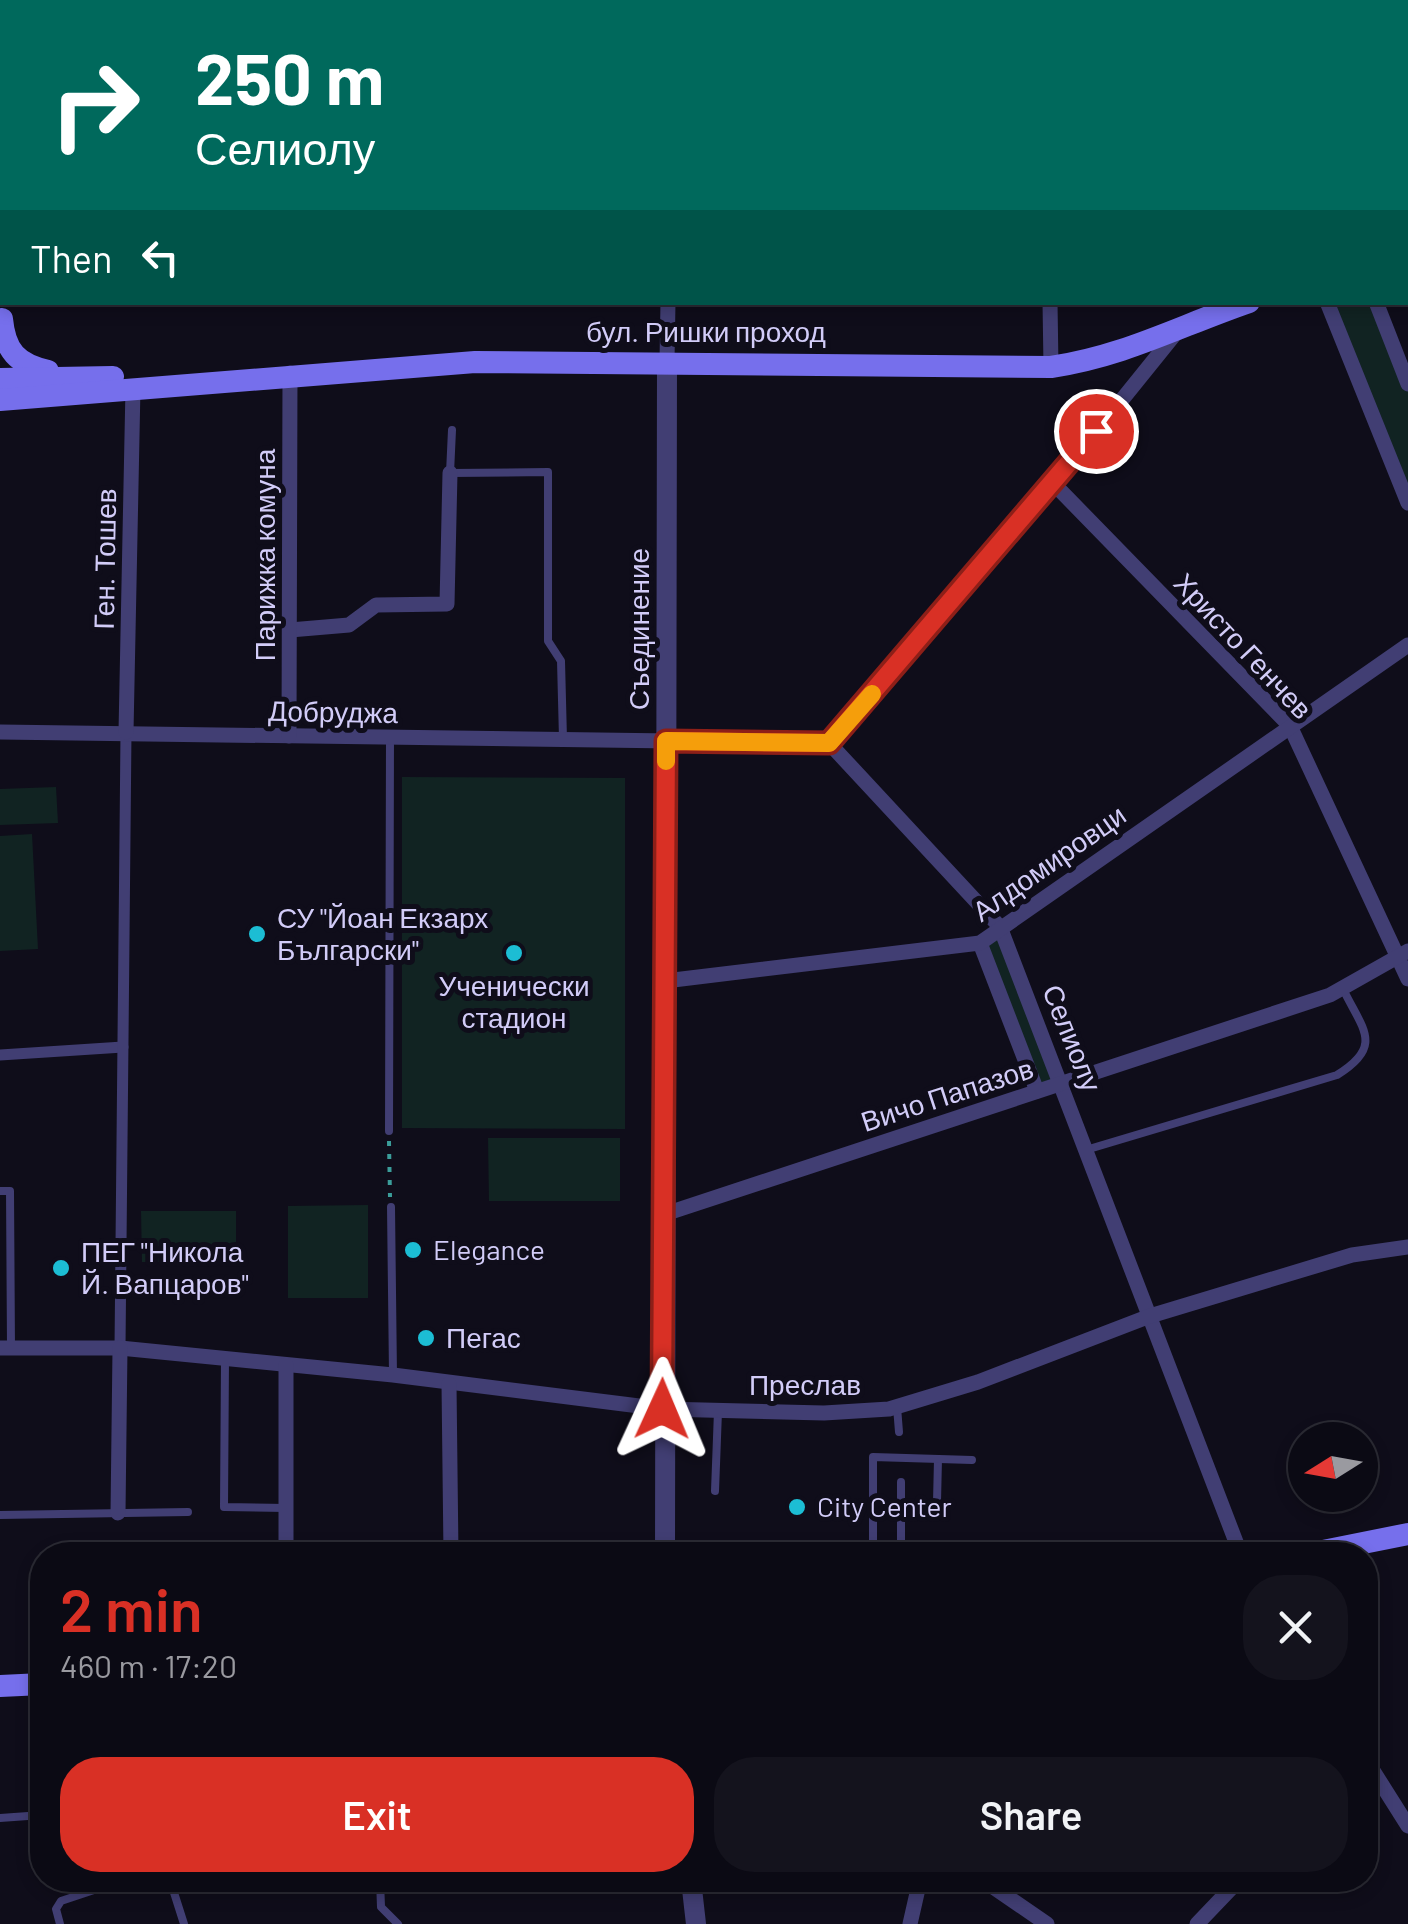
<!DOCTYPE html>
<meta charset="utf-8">
<style>
body{margin:0;font-family:Barlow,sans-serif;background:#14131d;color:#f1f3f6;height:100vh;display:flex;flex-direction:column;font-size:38px;white-space:nowrap}
*{box-sizing:border-box;margin:0}
p{font-size:32px;color:#9a9aa0}
.icon{flex:none;width:55px;height:55px;fill:none;stroke:currentColor;stroke-width:2;stroke-linecap:round;stroke-linejoin:round}
.map{position:relative;flex:1;overflow:hidden}
.sheet{position:absolute;left:30px;top:1542px;width:1348px;height:350px;display:flex;flex-direction:column;background:#0b0a14;border-radius:40px;box-shadow:0 5px 15px #0003,0 0 0 2px #2b2b34}
.sheet>*{flex:none}
.guide{position:absolute;left:0px;top:0px;width:1410px;height:305px;box-shadow:0 5px 15px #0003,0 0 0 2px #2b2b34;background:#00695c;color:#fff;overflow:hidden}
.needle{width:65px;rotate:259deg}
.controls{position:absolute;left:1288px;top:1422px;display:grid;gap:20px}
.controls a{display:grid;place-items:center;width:90px;height:90px;border-radius:50%;background:#0b0a14;box-shadow:0 5px 15px #0003,0 0 0 2px #2b2b34;font-size:50px}
.pin{position:absolute;display:grid;place-items:center;width:85px;height:85px;color:#fff;margin:-42px;border:5px solid #fff;border-radius:50%;box-shadow:0 2px 10px #0007}
.me{position:absolute;width:110px;margin:-55px;rotate:1deg;stroke-linejoin:round;filter:drop-shadow(0 0 8px #0008)}
.turn{display:flex;align-items:center;gap:35px;height:210px;padding:0 30px;font-size:45px}
.turn .icon{width:130px;height:130px;stroke-width:2.5}
.turn b{display:block;font-size:70px;line-height:85px}
.then{display:flex;align-items:center;height:95px;padding:0 30px;background:#0003;gap:20px;font-size:38px}
.round{display:grid;place-items:center;flex:none;width:105px;height:105px;border-radius:40px;background:#14131d}
.headline{display:flex;align-items:center;justify-content:space-between;height:170px;padding:0 30px}
h1{font-size:60px;font-weight:600;line-height:75px;color:#d93025}
.cta{display:flex;gap:20px;margin-top:auto;padding:20px 30px}
.cta a{flex:1;height:115px;border-radius:40px;background:#d93025;color:#fff;font-size:40px;font-weight:600;line-height:115px;text-align:center}
.cta a+a{background:#14131d;color:#f1f3f6}
.map>svg:first-child{display:block}
.green{fill:#112322}
.lines{fill:none;stroke-linecap:round;stroke-linejoin:round}
.path{stroke:#3b9d9a;stroke-width:4;stroke-dasharray:5 8;stroke-linecap:butt}
.service{stroke:#413e73;stroke-width:8}
.pedestrian{stroke:#413e73;stroke-width:11}
.minor{stroke:#413e73;stroke-width:15}
.tertiary{stroke:#413e73;stroke-width:20}
.secondary{stroke:#766fec;stroke-width:22}
.route-casing{stroke:#8d1f18;stroke-width:25}
.route{stroke:#d93025;stroke-width:18}
.slow{stroke:#f59e0b;stroke-width:18}
.poi-dot{fill:#1cbdd4;stroke:#0f0d1a;stroke-width:4}
.labels{text-anchor:middle;stroke-width:10;stroke-linejoin:round;paint-order:stroke}
.street-label{font-size:28px;fill:#d2ccf8;stroke:#0f0d1a}
.poi-label{font-size:28px;fill:#d2ccf8;stroke:#0f0d1a;text-anchor:start}
</style>
<div class="map">
<svg width="1408" height="1924" viewBox="0 0 1408 1924">
<rect width="100%" height="100%" fill="#0f0d1a"/>
<!-- green -->
<g class="green">
<polygon points="1327,303 1376,303 1408,384 1408,503"/>
<polygon points="402,777 625,778 625,1129 402,1128"/>
<polygon points="56,787 58,823 0,825 0,789"/>
<polygon points="32,834 38,949 0,951 0,836"/>
<polygon points="1000,927 1063,1083 1037,1091 980,943"/>
<polygon points="488,1138 620,1138 620,1201 489,1201"/>
<polygon points="368,1205 368,1298 288,1298 288,1206"/>
<polygon points="141,1211 236,1211 236,1262 142,1262"/>
</g>
<g class="lines">
<!-- path -->
<polyline class="path" points="389,1141 390,1197"/>
<!-- service -->
<g class="service">
<polyline points="595,0 673,0"/>
<polyline points="849,2 849,0"/>
<polyline points="452,430 450,473 548,472 548,641 561,661 563,739"/>
<polyline points="389,1131 390,738"/>
<path d="M1089,1149L1337,1075C1384,1046 1363,1030 1343,989"/>
<polyline points="0,1191 10,1191 11,1348"/>
<polyline points="391,1207 393,1375"/>
<polyline points="225,1359 224,1507 286,1508"/>
<polyline points="897,1407 899,1432"/>
<polyline points="901,1482 901,1555"/>
<polyline points="715,1491 718,1411"/>
<polyline points="0,1515 188,1512"/>
<polyline points="901,1515 926,1515 937,1502 938,1459"/>
<polyline points="873,1555 873,1457 972,1460"/>
<polyline points="0,1818 42,1815"/>
<polyline points="170,1880 184,1924"/>
<polyline points="380,1880 381,1907 398,1924"/>
<polyline points="60,1924 56,1909 61,1901 124,1880"/>
</g>
<!-- pedestrian -->
<g class="pedestrian">
<polyline points="0,1055 123,1047"/>
<polyline points="120,1348 126,732"/>
</g>
<!-- minor -->
<g class="minor">
<polyline points="1045,0 1045,2"/>
<polyline points="1179,0 1180,2"/>
<polyline points="1227,0 1228,2"/>
<polyline points="673,2 673,0"/>
<polyline points="0,109 2,110"/>
<polyline points="1050,302 1051,367"/>
<polyline points="1327,302 1408,503"/>
<polyline points="1376,302 1408,384"/>
<polyline points="667,361 668,302"/>
<polyline points="1054,484 1290,726 1408,979"/>
<polyline points="290,630 349,625 376,605 447,604 450,473"/>
<polyline points="0,732 829,743 1000,927 1241,1555"/>
<polyline points="126,732 133,387"/>
<polyline points="289,736 290,373"/>
<polyline points="829,743 1054,484 1175,334"/>
<polyline points="980,943 1037,1091"/>
<polyline points="665,981 980,943 1408,645"/>
<polyline points="665,1214 1330,995 1408,951"/>
<polyline points="0,1348 120,1348 393,1375 663,1409 824,1413 889,1409 978,1382 1150,1316 1352,1255 1408,1247"/>
<polyline points="449,1384 451,1555"/>
<polyline points="118,1513 120,1348"/>
<polyline points="286,1555 286,1365"/>
<polyline points="1365,1758 1408,1826"/>
<polyline points="983,1880 1047,1924"/>
<polyline points="910,1924 920,1880"/>
<polyline points="1197,1924 1239,1880"/>
</g>
<!-- tertiary -->
<g class="tertiary">
<polyline points="665,1555 667,361"/>
<polyline points="691,1880 696,1924"/>
</g>
<!-- secondary -->
<g class="secondary">
<polyline points="136,2 137,0"/>
<polyline points="0,285 2,280"/>
<path d="M2,319C5,351 17,364 48,371"/>
<polyline points="0,379 113,377"/>
<path d="M0,400L475,362L1051,367C1125,356 1179,326 1249,302"/>
<polyline points="1303,1555 1408,1534"/>
<polyline points="0,1686 42,1684"/>
</g>
</g>
<g class="lines">
<!-- route casing -->
<g class="route-casing">
<polyline id="route" points="662,1409 666,741 829,743 1096,431"/>
</g>
<!-- route -->
<use href="#route" class="route"/>
<!-- slow -->
<polyline class="slow" points="666,761 666,741 829,743 872,694"/>
</g>
<!-- markers -->
<g class="poi-dot">
<circle cx="257" cy="934" r="10"/>
<circle cx="514" cy="953" r="10"/>
<circle cx="413" cy="1250" r="10"/>
<circle cx="61" cy="1268" r="10"/>
<circle cx="426" cy="1338" r="10"/>
<circle cx="797" cy="1507" r="10"/>
</g>
<g class="labels">
<!-- street labels -->
<g class="street-label">
<text x="706" y="342">бул. Ришки проход</text>
<text transform="translate(265 555) rotate(-90)" y="10">Парижка комуна</text>
<text transform="translate(105 559) rotate(-89)" y="10">Ген. Тошев</text>
<text transform="translate(639 629) rotate(-90)" y="10">Съединение</text>
<text transform="translate(1243 646) rotate(47)" y="10">Христо Генчев</text>
<text transform="translate(333 712) rotate(1)" y="10">Добруджа</text>
<text transform="translate(1049 863) rotate(-35)" y="10">Алдомировци</text>
<text transform="translate(1072 1038) rotate(68)" y="10">Селиолу</text>
<text transform="translate(947 1095) rotate(-18)" y="10">Вичо Папазов</text>
<text x="805" y="1395">Преслав</text>
</g>
<!-- poi labels -->
<g class="poi-label">
<text x="277" y="928">СУ "Йоан Екзарх<tspan x="277" dy="32">Български"</tspan></text>
<text x="514" y="996" text-anchor="middle">Ученически<tspan x="514" dy="32">стадион</tspan></text>
<text x="433" y="1260">Elegance</text>
<text x="81" y="1262">ПЕГ "Никола<tspan x="81" dy="32">Й. Вапцаров"</tspan></text>
<text x="446" y="1348">Пегас</text>
<text x="817" y="1517">City Center</text>
</g>
</g>
</svg>
<div class="controls">
<a><svg class="needle" viewBox="-14 -14 28 28"><path d="M0-13l5 13h-10z" fill="#e53935"/><path d="M0 13l5-13h-10z" fill="#9a9aa0"/></svg></a>
</div>
<div class="pin" style="left:1096px;top:431px;background:#d93025"><svg class="icon" aria-label="arrive" viewBox="0 0 24 24"><path d="M6 21V4h12l-3 4 3 4H6"/></svg></div>
<svg class="me" style="left:662px;top:1409px" viewBox="-20 -20 40 40"><path d="M0-17L14 15 0 8-14 15z" fill="#d93025" stroke="#fff" stroke-width="4"/></svg>
<div class="guide">
<div class="turn"><svg class="icon" aria-label="right" viewBox="0 0 24 24"><path d="M7 20v-9h11M14 6l5 5-5 5"/></svg><div><b>250 m</b>Селиолу</div></div>
<div class="then">Then<svg class="icon" aria-label="left" viewBox="0 0 24 24"><path d="M17 20v-9H6M10 6l-5 5 5 5"/></svg></div>
</div>
<section class="sheet">
<div class="headline"><div><h1>2 min</h1><p>460 m · 17:20</p></div><a class="round"><svg class="icon" aria-label="close" viewBox="0 0 24 24"><path d="M6 6l12 12M18 6L6 18"/></svg></a></div>
<div class="cta"><a>Exit</a><a>Share</a></div>
</section>
</div>
